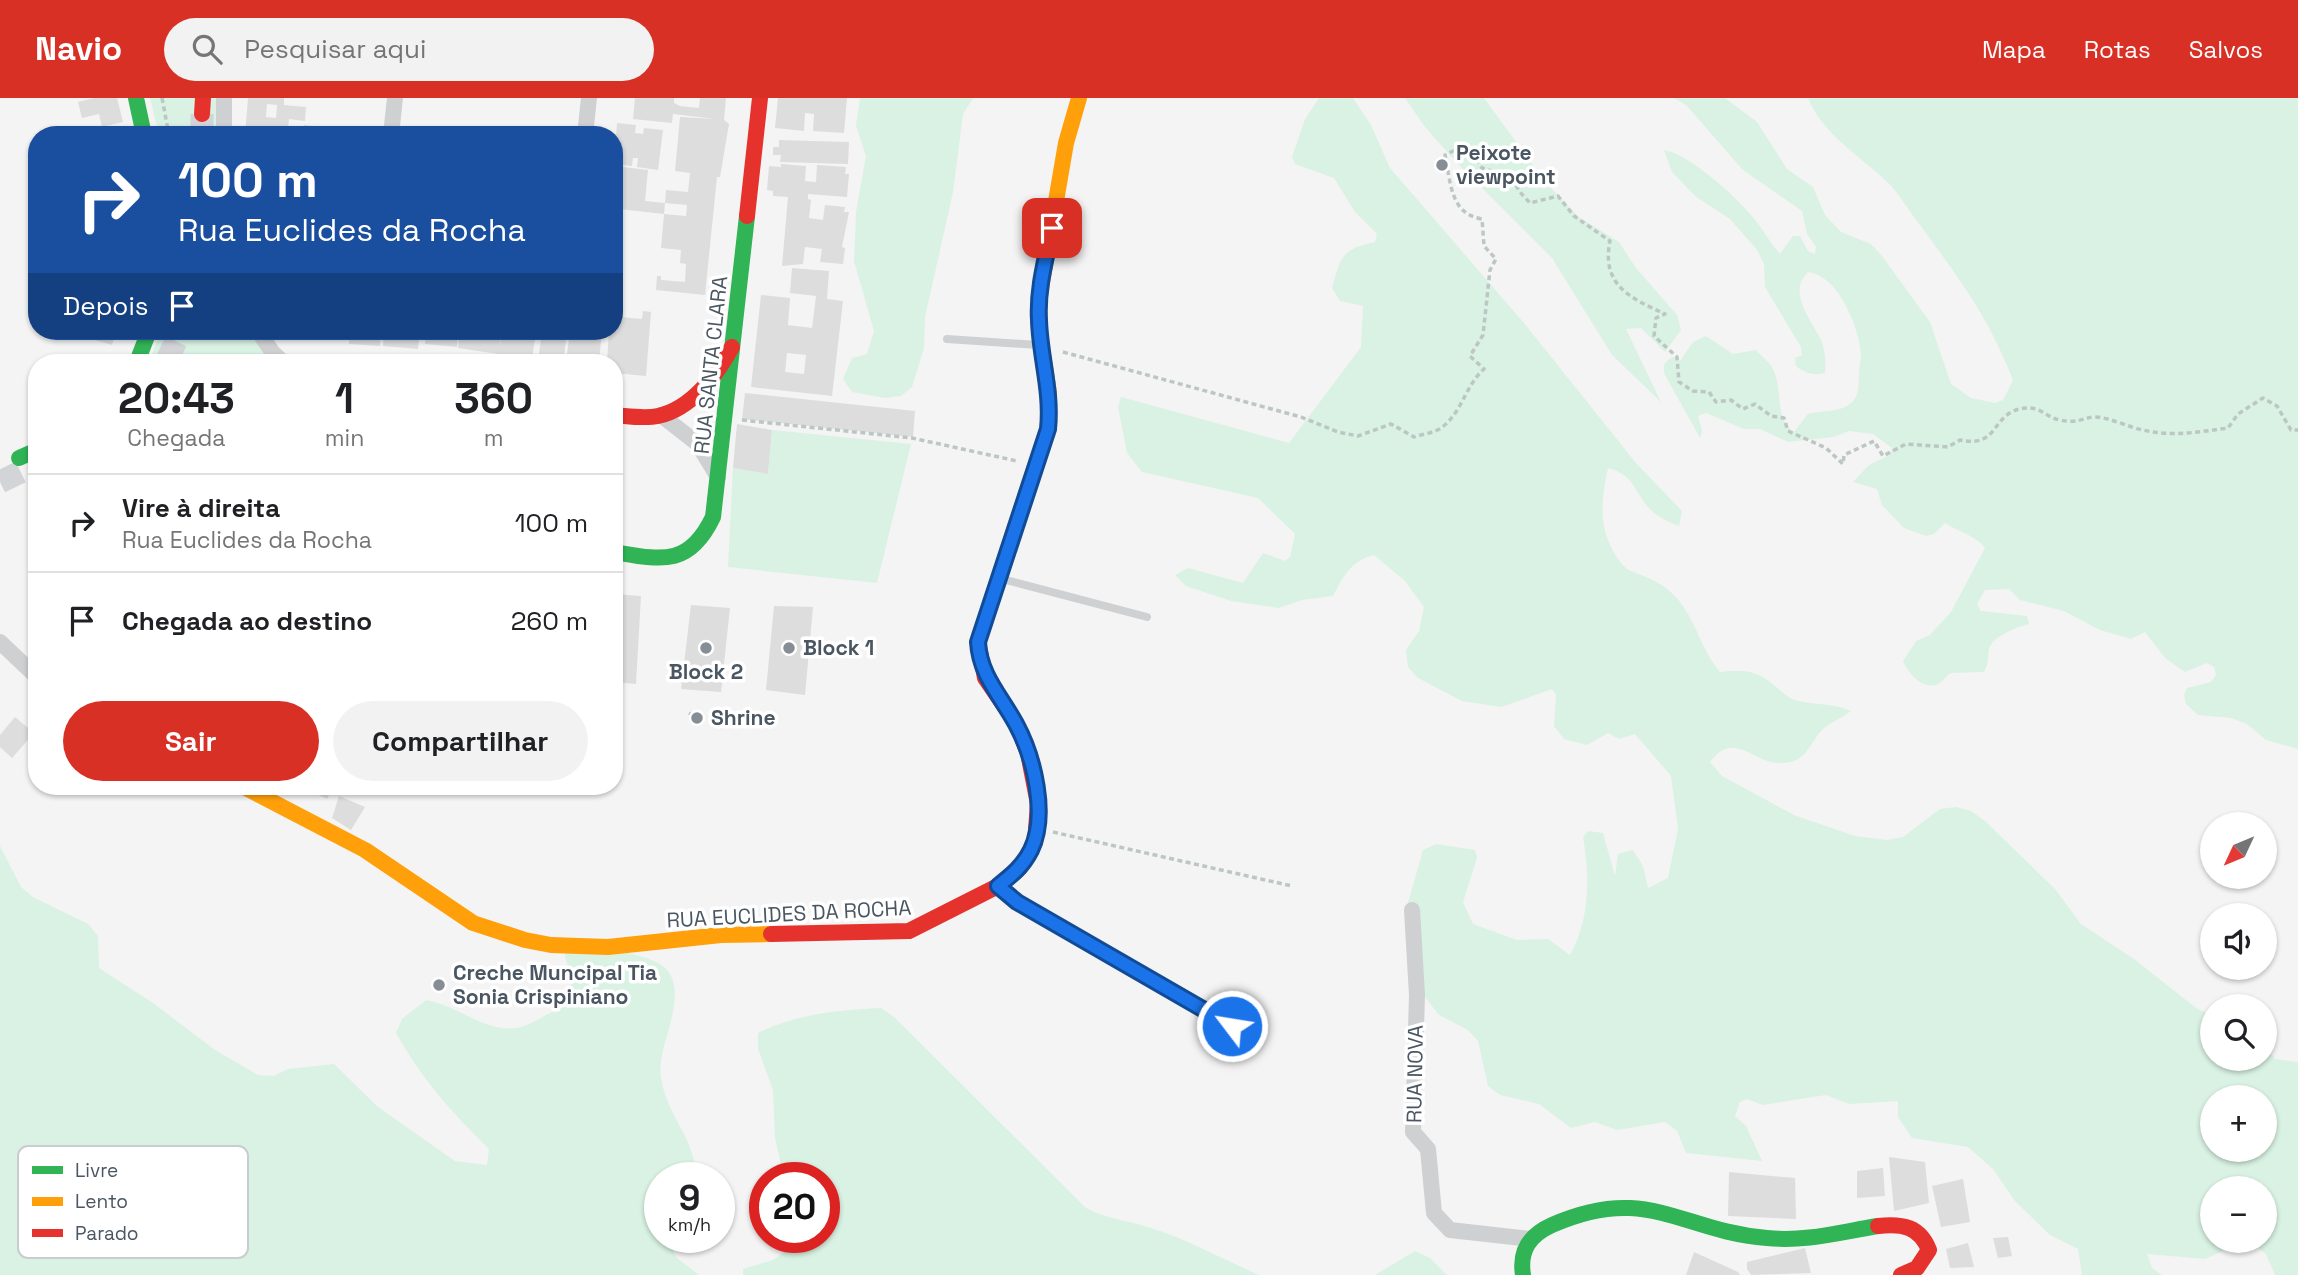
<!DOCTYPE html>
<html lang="pt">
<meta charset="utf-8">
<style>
body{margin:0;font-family:"Space Grotesk",sans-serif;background:#f2f2f2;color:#202124;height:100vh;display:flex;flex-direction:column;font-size:26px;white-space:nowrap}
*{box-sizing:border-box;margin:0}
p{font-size:23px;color:#757577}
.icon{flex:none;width:38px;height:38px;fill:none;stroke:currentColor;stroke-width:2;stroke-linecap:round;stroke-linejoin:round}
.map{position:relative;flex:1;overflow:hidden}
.details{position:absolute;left:28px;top:256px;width:595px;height:441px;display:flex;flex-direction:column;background:#fff;border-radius:28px;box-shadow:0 2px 5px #0004}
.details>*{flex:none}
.banner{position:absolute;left:28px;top:28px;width:595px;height:214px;border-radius:28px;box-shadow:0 2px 5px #0004;background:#1a4fa0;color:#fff;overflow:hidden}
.needle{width:46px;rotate:226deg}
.controls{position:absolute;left:2200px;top:714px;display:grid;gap:14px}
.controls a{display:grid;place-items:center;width:77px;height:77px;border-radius:50%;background:#fff;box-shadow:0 2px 5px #0004;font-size:35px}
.speed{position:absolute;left:644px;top:1064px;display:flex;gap:14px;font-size:35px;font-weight:700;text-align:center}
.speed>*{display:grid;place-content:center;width:91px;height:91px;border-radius:50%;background:#fff;box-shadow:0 2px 5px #0004;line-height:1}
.speed small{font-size:18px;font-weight:400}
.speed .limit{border:10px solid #d22;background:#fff;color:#111}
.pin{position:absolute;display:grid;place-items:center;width:60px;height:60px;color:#fff;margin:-30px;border-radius:14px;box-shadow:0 4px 10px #0006}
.me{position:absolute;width:77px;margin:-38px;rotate:301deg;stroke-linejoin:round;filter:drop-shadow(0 0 5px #0008)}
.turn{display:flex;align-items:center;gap:24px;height:147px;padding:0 35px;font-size:32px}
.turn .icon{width:91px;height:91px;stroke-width:2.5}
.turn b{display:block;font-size:49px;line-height:60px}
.then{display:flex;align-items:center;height:66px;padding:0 35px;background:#0003;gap:14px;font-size:26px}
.eta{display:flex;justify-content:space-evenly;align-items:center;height:119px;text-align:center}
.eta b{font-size:42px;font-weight:600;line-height:49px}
.primary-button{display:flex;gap:14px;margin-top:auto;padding:14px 35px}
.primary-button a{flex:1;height:80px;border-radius:42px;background:#d93025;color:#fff;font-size:28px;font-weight:600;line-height:80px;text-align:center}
.primary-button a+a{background:#f2f2f2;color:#202124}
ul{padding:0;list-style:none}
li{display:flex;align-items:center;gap:21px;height:98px;padding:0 35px;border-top:2px solid #e0e0e0}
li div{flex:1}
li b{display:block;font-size:26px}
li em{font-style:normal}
header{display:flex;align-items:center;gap:42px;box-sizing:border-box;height:98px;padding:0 35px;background:#d93025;color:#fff}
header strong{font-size:33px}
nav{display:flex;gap:38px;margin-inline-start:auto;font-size:24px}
.search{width:490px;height:63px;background:#f2f2f2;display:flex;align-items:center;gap:18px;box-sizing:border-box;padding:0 24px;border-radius:38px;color:#757577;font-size:26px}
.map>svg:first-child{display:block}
.green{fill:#d9f2e3;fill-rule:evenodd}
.building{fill:#ddddde;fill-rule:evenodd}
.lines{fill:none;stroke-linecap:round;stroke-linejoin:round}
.secondary-tunnel{stroke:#d2d4d7;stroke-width:23;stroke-dasharray:23 11;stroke-linecap:butt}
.path{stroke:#bcc7c4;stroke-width:3.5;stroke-dasharray:5 3.5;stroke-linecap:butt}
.lane{stroke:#ced0d2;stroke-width:8}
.street{stroke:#ced0d2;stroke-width:16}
.fast{stroke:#30b455;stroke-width:16}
.slow{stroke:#ff9f0a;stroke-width:16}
.jam{stroke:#e5322d;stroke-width:16}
.route-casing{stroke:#114b97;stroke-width:18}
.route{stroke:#1a73e8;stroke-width:12}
.poi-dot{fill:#868d94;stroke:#fff;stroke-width:2.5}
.labels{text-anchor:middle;stroke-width:7;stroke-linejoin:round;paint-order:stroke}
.poi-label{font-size:21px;font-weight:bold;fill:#4a5661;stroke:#fff;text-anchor:start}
.street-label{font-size:21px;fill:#4a5661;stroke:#fff}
.key{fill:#fff;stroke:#c9ccd0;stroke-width:2}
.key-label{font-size:19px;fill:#4a5661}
</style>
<header>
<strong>Navio</strong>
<div class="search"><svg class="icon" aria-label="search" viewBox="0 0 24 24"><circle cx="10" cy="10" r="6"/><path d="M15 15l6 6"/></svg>Pesquisar aqui</div>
<nav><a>Mapa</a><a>Rotas</a><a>Salvos</a></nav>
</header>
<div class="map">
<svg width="2298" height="1177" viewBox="0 0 2298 1177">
<rect width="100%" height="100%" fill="#f4f4f4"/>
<!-- green -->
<g class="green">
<polygon points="150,0 221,0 217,37 159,37"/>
<polygon points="860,0 973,0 963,16 953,94 925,219 924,250 912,289 901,298 885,300 852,294 843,281 852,260 867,256 874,233 854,163 856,114 866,58 856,28"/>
<path d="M1319,0H1353L1371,27L1390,70L1524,225L1636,365L1682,413L1679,428C1669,424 1657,419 1650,411C1633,393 1636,378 1608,370C1601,403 1598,429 1616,458C1620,464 1625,471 1631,473C1651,481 1666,486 1680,504C1697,526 1702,553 1720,574C1743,571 1757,572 1775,588C1780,592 1786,598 1792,601C1812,608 1831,604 1851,613C1842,620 1831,624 1823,631C1809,645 1807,664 1784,665C1753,668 1736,630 1710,664L1722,678L1794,717L1855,738L1887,742L1903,739L1940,711L1956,709L1971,713L1985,723L2055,791L2081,826L2134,861L2196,910L2212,918V961H2264L2265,947L2275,961L2298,964V1177H2275L2266,1156L2249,1143H2264V1090H2212V1143H2245L2205,1161L2147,1156L2152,1170L2162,1177H2082L2078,1151L2050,1137L2015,1103L1993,1071L1968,1049L1912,1040L1898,1019V1003L1849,1006L1826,997L1763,1007L1747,1001L1740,1004L1735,1018L1746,1028L1762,1063L1686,1055L1677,1033L1665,1024L1617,1032L1595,1024L1571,1030L1539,1006L1500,997L1488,988L1478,943L1468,932L1439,917L1424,898L1408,805L1423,752L1436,746L1475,752L1477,760L1463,804L1473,826L1517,842L1548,841L1570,857C1590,821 1590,779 1583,739L1588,733L1603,735L1615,778L1618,756L1633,752L1643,768L1648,790L1668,780L1678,731L1671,678L1635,636L1619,641L1608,635L1587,647L1564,641L1554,628L1556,597L1552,591L1501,609L1462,603L1418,580L1408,569L1406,552L1419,533L1424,509L1405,483L1374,457C1351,463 1344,477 1333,498L1302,502L1279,510L1231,503L1186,488L1175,477L1188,470L1243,485L1263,455L1285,463L1290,459L1295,436L1258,400L1142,374L1127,355L1118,309L1121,299L1289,345L1361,249L1363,208L1340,203L1332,190C1341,158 1342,151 1375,144L1377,136L1355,114L1334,80L1295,66L1292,59L1305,21ZM2212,999H2264V1052H2212Z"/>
<polygon points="1405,0 1484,0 1546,85 1579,119 1619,144 1636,170 1677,217 1681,232 1665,254 1641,230 1626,231 1661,304 1612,257 1552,160 1458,66 1425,29"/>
<path d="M1674,0H1725L1757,24L1787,71L1813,89L1825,117L1841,134L1871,146L1882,158L1930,224L1951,286L1971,300L1995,305L2003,302L2013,282C1988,218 1960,182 1920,127C1908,112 1898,93 1884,81C1857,56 1822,35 1808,0H2298V651L2266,642L2247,626L2231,620L2198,617L2186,606L2184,597L2187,590L2211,584L2216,577L2214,569L2207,565L2185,574L2165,560L2145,534L2131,541L2100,532L2064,513L2020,502L2009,491L1985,492L1977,506L1981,513L2027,518L2029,526C2018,529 1992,538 1989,551C1987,561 1989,565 1984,574L1951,575C1946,578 1942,584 1938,586C1923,593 1907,574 1903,563L1916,543L1930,537L1951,514L1985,450C1975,437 1959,434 1945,425L1934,436L1926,438L1904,430L1882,407L1877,391L1853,384L1869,367L1890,357L1892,350L1873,336L1849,333L1834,339L1788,344L1760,331H1744L1706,315L1698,318L1702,333L1700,340L1665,277C1662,268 1664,264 1673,259L1680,263L1693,244L1706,238L1733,256L1756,252C1761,258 1768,263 1772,269C1784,290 1773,319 1794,334L1808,316C1822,312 1843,315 1853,303C1860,295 1858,286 1859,277C1859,270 1861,263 1861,255C1858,228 1839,178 1808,174C1787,194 1811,222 1821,242C1825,250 1826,266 1825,275C1814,278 1804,275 1796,268L1795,260L1802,257L1801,249L1765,189L1764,166L1757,152L1730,121L1695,98L1672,74L1664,52C1689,56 1734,97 1751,117C1762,129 1769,144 1780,156L1793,138H1800L1808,153L1815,156L1816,149L1807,136L1802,113L1743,72L1686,7Z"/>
<polygon points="161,233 253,233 276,264 149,264"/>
<polygon points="772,332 911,346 877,485 728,469 733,370 768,376"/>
<path d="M0,748L21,789L33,799L88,826L98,838L99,870L153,905L215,952L258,977L274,978L288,971L334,966L378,1009L442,1054L455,1063L487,1067L489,1051C452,1015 421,980 396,935L402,921L426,902C457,907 484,934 516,930C534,927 549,913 566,908C578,884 565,871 564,847C590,851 657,852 670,876C677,888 675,904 672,918C668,939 658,958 661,980C667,1019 696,1040 696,1080H660V1139H668L676,1159L699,1177H0Z"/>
<path d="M881,910L894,919L1086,1110C1106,1121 1127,1122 1148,1129C1187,1141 1222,1161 1259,1177H743V1171L773,1162L786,1153L788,1139H824V1080H784L775,1040L773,992L758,951V935C796,916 839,912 881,910Z"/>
<polygon points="1415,1153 1430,1160 1447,1177 1375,1177"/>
</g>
<!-- building -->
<g class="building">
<polygon points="94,0 117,0 123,24 102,29 99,16 82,20 78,4"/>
<path d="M248,0H284V7L306,9L305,23L289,21L288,31L303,32L304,27L366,33V37H245ZM267,6L277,7L276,20L266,19Z"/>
<polygon points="635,0 674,0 674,5 680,8 699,10 700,0 726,0 724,22 729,26 720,79 717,79 705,197 656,192 657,178 661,178 661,182 685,184 686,166 680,165 681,152 661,150 664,116 686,118 687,107 665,105 666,92 688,94 690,75 675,73 680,19 716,21 673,16 672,25 633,21"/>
<polygon points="778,0 847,0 844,35 813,33 814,16 805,15 804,33 775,30"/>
<polygon points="617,25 636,27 635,35 643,36 644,30 663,32 658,72 637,69 638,60 633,60 632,68 614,66"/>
<polygon points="779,42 849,44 848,66 780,64 781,57 773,57 773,49 779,49"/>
<polygon points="781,66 806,68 805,83 816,84 817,67 846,69 845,76 849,76 847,99 808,96 808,101 811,102 809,120 823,122 825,107 845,109 844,114 849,114 842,149 845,150 843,166 820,164 822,151 805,149 803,166 782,168 788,99 773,98 773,93 767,92 769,68 781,69"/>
<polygon points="623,69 648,72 645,103 665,105 664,116 619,111"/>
<polygon points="614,170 621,171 616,209 614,209"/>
<path d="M792,170L829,173L827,201L843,203L832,298L751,289L761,197L790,200L788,227L812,230L816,198L790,195ZM787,255L806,257L804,276L785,274Z"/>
<polygon points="614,211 621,212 620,219 642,221 643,213 651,214 646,278 614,275 614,264 607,264 609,233 614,233"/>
<polygon points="64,233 116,233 112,247"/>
<polygon points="350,233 381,233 380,248 349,246"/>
<polygon points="384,233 420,233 418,251 383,248"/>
<polygon points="426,233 458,233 457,249 425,246"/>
<polygon points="460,233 500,234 500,248 502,233 536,234 532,261 458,250"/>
<polygon points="542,233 567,233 564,259 539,256"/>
<polygon points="570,233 602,233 599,264 566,264"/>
<polygon points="745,295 915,313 913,339 742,321"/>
<polygon points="737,326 772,332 768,376 733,370"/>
<polygon points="614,496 641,498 636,586 614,584"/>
<polygon points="691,507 730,510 721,594 681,591"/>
<polygon points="774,508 813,509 805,597 766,592"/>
<polygon points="15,619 34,635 12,660 0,649 0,637"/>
<polygon points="301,688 333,688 327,701"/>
<polygon points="339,698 365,709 351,732 332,720"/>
<polygon points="1889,1059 1925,1064 1929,1105 1894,1113"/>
<polygon points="1883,1070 1885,1098 1857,1100 1857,1073"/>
<polygon points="1729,1074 1795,1080 1796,1121 1728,1118"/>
<polygon points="1963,1081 1970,1124 1941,1129 1932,1088"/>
<polygon points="2008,1139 2012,1158 1998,1160 1993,1140"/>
<polygon points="1968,1145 1974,1169 1950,1170 1946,1151"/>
<polygon points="1805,1150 1811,1175 1751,1177 1747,1171 1747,1164"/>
<polygon points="1694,1154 1738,1174 1740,1177 1686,1177"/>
</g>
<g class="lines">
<!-- secondary-tunnel -->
<g class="secondary-tunnel">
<polyline points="202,16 202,37"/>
<polyline points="166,264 181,233"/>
<polyline points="0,384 37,366"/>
</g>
<!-- path -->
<g class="path">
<polyline points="162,0 169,37"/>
<path d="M1063,254L1301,319L1338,334L1358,338L1391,326L1414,339C1422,336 1434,335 1441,330C1462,315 1465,288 1484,271L1470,258L1483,237L1490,172L1496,161L1484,148L1482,121C1450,116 1451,85 1445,57L1461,49L1469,50L1482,70L1512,79L1519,93L1530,105L1558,98L1574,118L1610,143C1601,187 1630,200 1665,216L1656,220L1654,238L1677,259L1679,284L1693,293L1709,294L1716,304L1731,302L1743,311L1755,306L1771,318L1784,320L1788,333L1826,350L1843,366L1844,357L1874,343L1883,358L1906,346L1948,349L1960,342C2001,351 1990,313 2026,310C2042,309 2047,320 2060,322C2079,326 2083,319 2096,319C2111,320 2128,329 2143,332C2171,339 2199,334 2228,330L2238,316L2263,300L2277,308L2291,332H2298"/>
<polyline points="742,322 912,340 1017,363"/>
<polyline points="689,615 695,619"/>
<polyline points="1053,734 1292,788"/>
</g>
<!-- lane -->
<g class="lane">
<polyline points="947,241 1038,247"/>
<polyline points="1002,481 1147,519"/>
<polyline points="1001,790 1017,804 1232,928"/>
</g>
<!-- street -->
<g class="street">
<polyline points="224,37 224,0"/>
<polyline points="391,37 395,0"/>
<polyline points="585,37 589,0"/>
<polyline points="258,233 273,255 283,264"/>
<polyline points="661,317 698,346 718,379"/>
<polyline points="0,544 37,579"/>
<polyline points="1412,812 1417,897 1413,1034 1428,1051 1434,1115 1450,1132 1530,1141"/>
</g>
<!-- fast -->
<g class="fast">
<polyline points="136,0 144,37"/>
<polyline points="137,264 149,233"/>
<polyline points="19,360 37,352"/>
<path d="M614,454C662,462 689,469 713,419L747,118"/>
<path d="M1523,1177C1519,1152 1530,1137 1552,1127C1648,1085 1680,1133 1767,1140C1806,1144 1840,1134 1878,1128"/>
</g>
<!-- slow -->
<g class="slow">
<polyline points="995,493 1048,331 1049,295 1040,237 1039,202 1066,45 1079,0"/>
<polyline points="242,688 365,752 473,825 525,842 551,847 608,849 721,837 771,836"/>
</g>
<!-- jam -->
<g class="jam">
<polyline points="202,16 203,0"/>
<polyline points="747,118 760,0"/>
<path d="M614,317C628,318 644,321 658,318C691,311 717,277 732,249"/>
<polyline points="771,836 909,833 998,788 1020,770 1035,744 1038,706 1028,655 1016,625 985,580 978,544 995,493"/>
<path d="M1878,1128C1903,1125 1920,1129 1929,1152L1917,1170L1901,1177"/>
</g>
</g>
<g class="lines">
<!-- route casing -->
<g class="route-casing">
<path id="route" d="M1052,130C1046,160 1037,191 1039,222C1040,259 1052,293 1048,331L978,544C980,578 1001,598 1016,626C1034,659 1048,717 1031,752C1023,768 1012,777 998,788L1017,804L1232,928"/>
</g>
<!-- route -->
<use href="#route" class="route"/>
</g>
<!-- markers -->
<g class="poi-dot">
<circle cx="1442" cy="67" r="7"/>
<circle cx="706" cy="550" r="7"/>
<circle cx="789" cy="550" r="7"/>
<circle cx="697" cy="620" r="7"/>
<circle cx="439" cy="887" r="7"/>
</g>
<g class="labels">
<!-- poi labels -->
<g class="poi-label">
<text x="1456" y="62">Peixote<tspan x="1456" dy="24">viewpoint</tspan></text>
<text x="803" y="557">Block 1</text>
<text x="706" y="581" text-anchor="middle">Block 2</text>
<text x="711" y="627">Shrine</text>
<text x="453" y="882">Creche Muncipal Tia<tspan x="453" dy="24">Sonia Crispiniano</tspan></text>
</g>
<!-- street labels -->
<g class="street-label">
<text transform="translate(711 267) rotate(-84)" y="7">RUA SANTA CLARA</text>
<text transform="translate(789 816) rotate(-3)" y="7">RUA EUCLIDES DA ROCHA</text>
<text transform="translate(1415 976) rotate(-89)" y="7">RUA NOVA</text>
</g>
</g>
<!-- legend -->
<rect x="18" y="1048" width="230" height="112" rx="10" class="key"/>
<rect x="32" y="1068" width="31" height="8" fill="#30b455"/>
<rect x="32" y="1099" width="31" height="9" fill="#ff9f0a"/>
<rect x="32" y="1131" width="31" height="8" fill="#e5322d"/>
<g class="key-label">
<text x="75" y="1079">Livre</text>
<text x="75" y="1110">Lento</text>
<text x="75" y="1142">Parado</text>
</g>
</svg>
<div class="controls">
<a><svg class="needle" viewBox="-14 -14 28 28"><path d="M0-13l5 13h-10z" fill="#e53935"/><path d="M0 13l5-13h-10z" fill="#757577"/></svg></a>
<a><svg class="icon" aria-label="sound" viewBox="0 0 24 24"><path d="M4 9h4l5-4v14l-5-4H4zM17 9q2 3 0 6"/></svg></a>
<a><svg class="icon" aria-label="search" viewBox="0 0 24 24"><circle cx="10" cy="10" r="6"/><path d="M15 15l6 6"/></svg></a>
<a>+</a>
<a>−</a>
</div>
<div class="speed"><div>9<small>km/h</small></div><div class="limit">20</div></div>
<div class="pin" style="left:1052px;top:130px;background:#d93025"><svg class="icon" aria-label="arrive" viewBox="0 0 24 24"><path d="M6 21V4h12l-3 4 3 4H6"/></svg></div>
<svg class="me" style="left:1232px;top:928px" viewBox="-20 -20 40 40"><circle r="17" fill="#1a73e8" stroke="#fff" stroke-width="3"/><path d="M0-11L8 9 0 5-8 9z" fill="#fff"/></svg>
<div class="banner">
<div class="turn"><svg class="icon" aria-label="right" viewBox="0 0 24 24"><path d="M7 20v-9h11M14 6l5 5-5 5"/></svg><div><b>100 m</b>Rua Euclides da Rocha</div></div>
<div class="then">Depois<svg class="icon" aria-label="arrive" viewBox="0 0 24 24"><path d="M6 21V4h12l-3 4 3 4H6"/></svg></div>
</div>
<section class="details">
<div class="eta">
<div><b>20:43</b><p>Chegada</p></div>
<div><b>1</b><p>min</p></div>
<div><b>360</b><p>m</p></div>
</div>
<ul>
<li><svg class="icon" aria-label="right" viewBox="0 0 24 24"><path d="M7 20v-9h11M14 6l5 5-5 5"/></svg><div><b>Vire à direita</b><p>Rua Euclides da Rocha</p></div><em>100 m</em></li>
<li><svg class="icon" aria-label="arrive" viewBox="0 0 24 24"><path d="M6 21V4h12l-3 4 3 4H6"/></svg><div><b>Chegada ao destino</b></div><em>260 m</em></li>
</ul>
<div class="primary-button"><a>Sair</a><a>Compartilhar</a></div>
</section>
</div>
